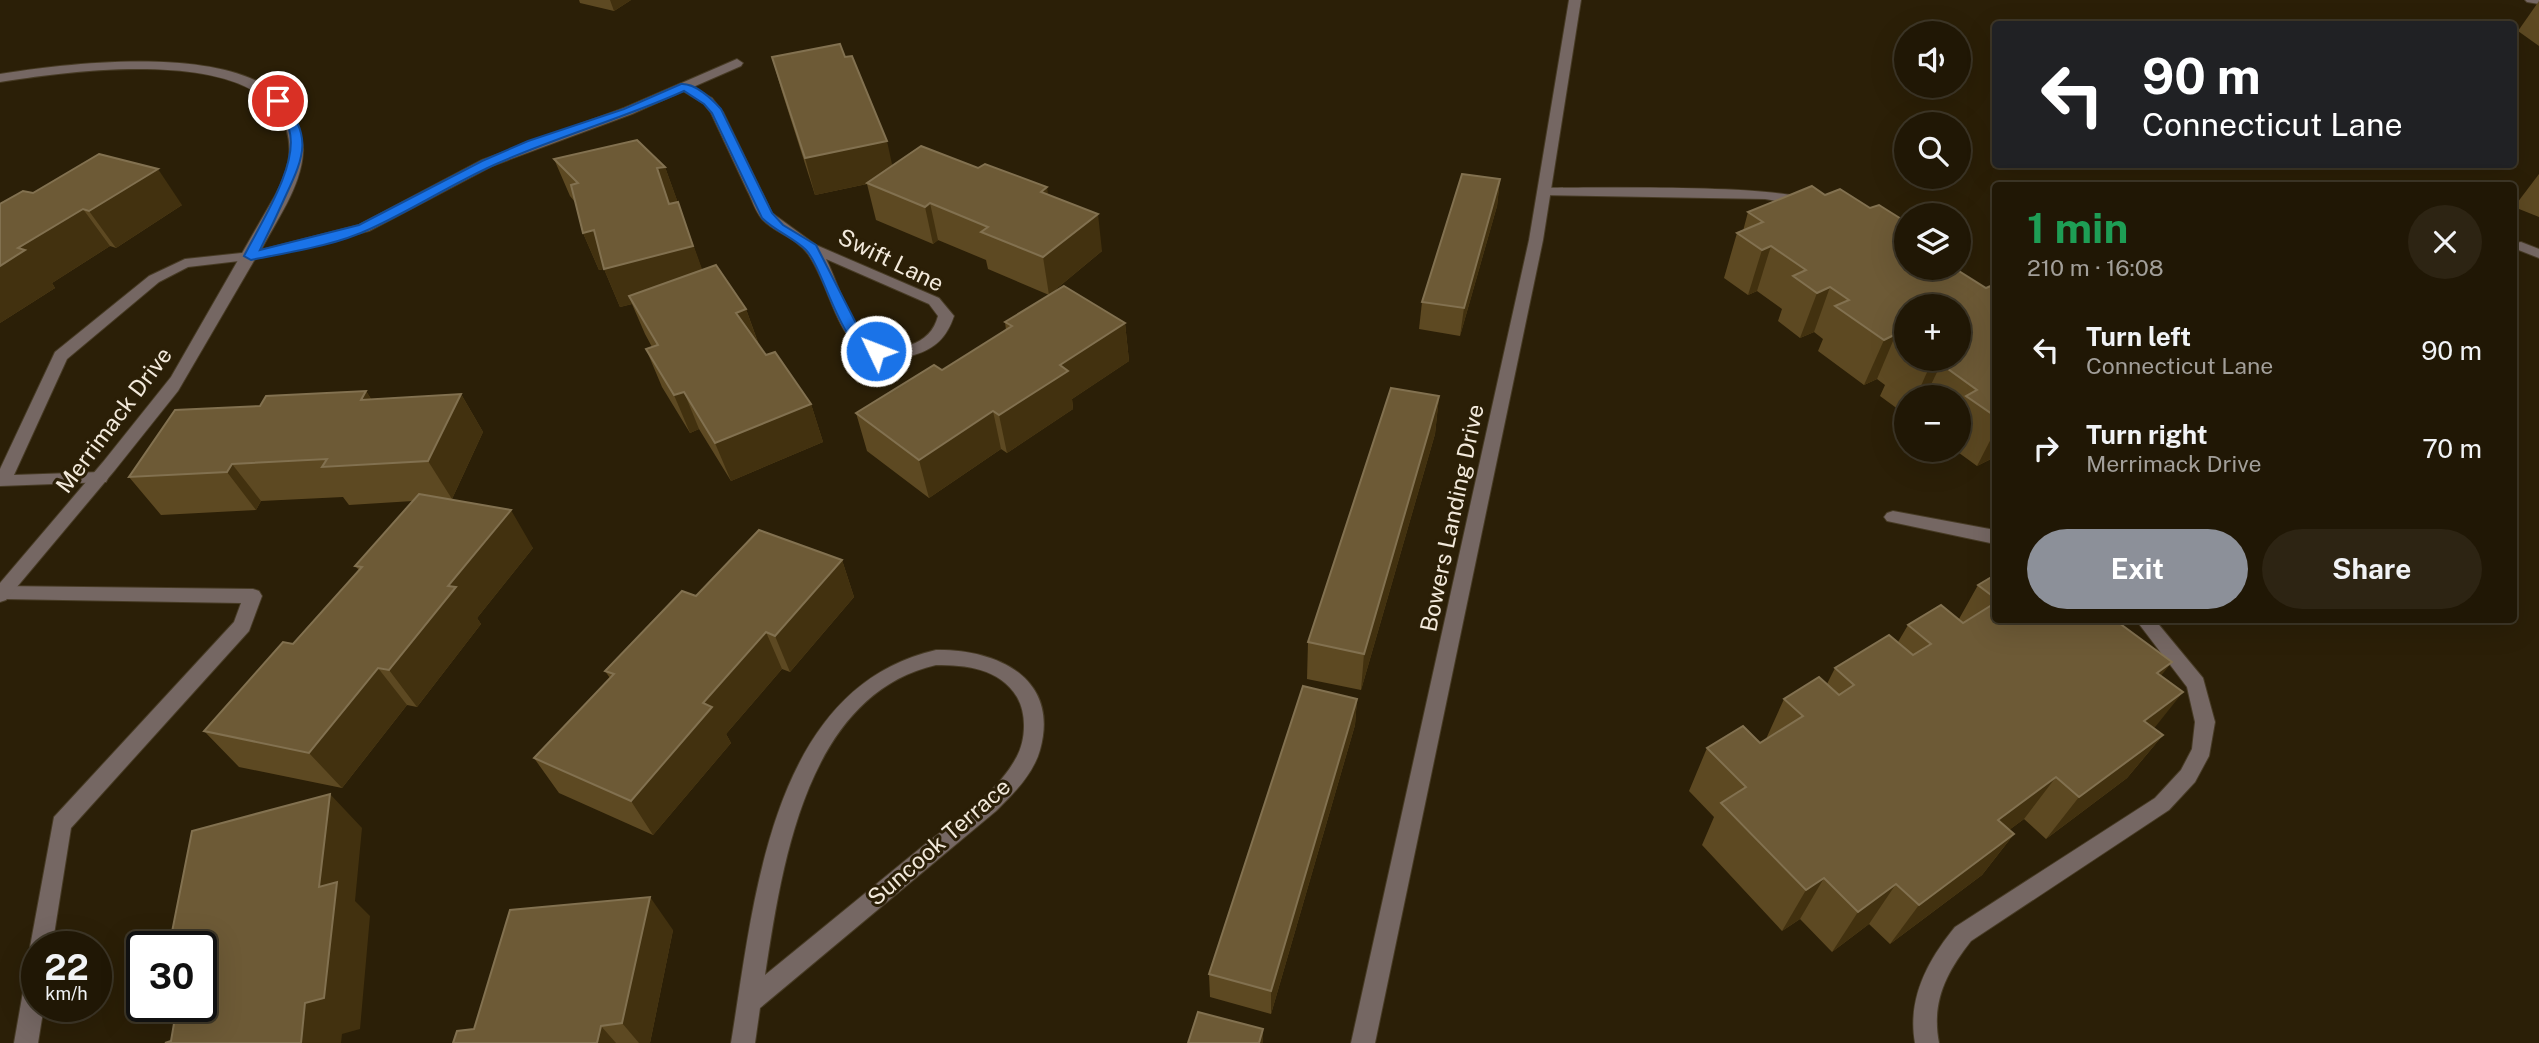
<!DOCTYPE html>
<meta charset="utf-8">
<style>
body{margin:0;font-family:"Public Sans",sans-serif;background:#2d2413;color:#f1f3f6;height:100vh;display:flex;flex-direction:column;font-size:26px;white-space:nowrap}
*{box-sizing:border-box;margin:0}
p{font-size:23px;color:#a29f9a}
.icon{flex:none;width:38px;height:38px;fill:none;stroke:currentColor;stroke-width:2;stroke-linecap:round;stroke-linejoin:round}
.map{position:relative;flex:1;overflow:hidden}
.panel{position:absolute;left:1992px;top:182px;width:525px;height:441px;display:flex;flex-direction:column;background:#201705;border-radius:7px;box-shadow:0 7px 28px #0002,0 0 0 2px #3d3627}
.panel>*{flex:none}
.hud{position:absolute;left:1992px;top:21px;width:525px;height:147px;border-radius:7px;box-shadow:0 7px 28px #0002,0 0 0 2px #3d3627;background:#202124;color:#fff;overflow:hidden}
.buttons{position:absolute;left:1894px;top:21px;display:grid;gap:14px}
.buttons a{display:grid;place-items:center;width:77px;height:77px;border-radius:50%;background:#201705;box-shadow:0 7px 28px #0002,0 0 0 2px #3d3627;font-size:35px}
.speed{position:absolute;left:21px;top:931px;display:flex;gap:14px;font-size:35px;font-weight:700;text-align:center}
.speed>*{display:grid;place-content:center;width:91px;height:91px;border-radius:50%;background:#201705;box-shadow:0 7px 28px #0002,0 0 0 2px #3d3627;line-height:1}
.speed small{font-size:18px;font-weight:400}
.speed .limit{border:4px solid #111;border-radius:10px;background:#fff;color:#111}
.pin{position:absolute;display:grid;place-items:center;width:60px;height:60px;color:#fff;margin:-30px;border:4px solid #fff;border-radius:50%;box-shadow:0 2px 7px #0007}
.me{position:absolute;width:77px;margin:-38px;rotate:313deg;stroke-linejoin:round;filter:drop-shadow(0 0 5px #0008)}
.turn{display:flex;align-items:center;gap:24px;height:147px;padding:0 35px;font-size:32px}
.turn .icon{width:91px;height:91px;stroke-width:2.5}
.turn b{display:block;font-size:49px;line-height:60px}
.round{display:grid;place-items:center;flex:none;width:74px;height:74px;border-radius:37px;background:#2d2413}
.head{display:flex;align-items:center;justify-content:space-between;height:119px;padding:0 35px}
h1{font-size:42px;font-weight:700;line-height:52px;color:#1e9e55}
.cta{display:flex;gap:14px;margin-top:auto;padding:14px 35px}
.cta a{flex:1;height:80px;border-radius:42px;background:#8c9099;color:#fff;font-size:28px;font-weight:700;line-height:80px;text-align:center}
.cta a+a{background:#2d2413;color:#f1f3f6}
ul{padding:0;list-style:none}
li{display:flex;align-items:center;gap:21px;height:98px;padding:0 35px}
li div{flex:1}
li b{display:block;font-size:26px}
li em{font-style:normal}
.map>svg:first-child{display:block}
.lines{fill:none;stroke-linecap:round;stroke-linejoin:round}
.service-casing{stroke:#473b25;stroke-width:2}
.minor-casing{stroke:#473b25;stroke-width:2}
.service{fill:#756763;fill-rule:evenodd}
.minor{fill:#756763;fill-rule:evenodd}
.wall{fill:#5d4922;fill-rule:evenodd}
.shaded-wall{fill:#42310f}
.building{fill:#6d5a36;stroke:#827150;stroke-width:2}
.route{fill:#1a73e8;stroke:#114b97;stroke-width:2}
.labels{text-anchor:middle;stroke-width:6;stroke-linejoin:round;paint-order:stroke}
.street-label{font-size:23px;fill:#f2e9db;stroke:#2b1f07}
</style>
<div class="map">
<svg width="2539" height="1043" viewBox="0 0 2539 1043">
<rect width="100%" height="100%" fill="#2b1f07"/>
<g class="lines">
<!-- service casing -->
<g class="service-casing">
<g id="service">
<path d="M1544,188C1584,188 1793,184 1813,202L1806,206L1765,199L1539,195V189Z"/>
<polygon points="2521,242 2539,249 2539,258 2516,249 2516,243"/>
<polygon points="251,252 256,253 258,256 256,259 188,267 159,282 67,359 14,475 100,472 106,474 108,478 106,482 0,486 0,469 55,352 149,276 185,259"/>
<polygon points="1893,511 1995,530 1995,544 1887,521 1884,517 1887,513"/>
<polygon points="0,586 253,589 259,591 262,596 249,631 71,828 52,947 37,947 37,956 30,947 54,817 234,622 241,603 3,599 0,598"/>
<path d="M2136,620H2155L2203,678L2215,722L2209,756L2195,782L2169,810L1971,941C1946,973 1931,1002 1939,1043H1915C1907,998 1928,960 1955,927L2155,798L2181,770L2192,749L2195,722L2187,687Z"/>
<polygon points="37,964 37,1006 44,1006 38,1043 14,1043 26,975 29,967"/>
</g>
</g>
<!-- minor casing -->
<g class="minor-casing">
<g id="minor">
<polygon points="1569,0 1581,0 1543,240 1375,1043 1351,1043 1529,240"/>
<polygon points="2525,0 2539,0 2539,4 2527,2"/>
<path d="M737,59L743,63L741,66L693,87L712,98L723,112L772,213L816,245L939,298L954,316C947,337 935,349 914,355C838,378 838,297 808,254C797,238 775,233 762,219C755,211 752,199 747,190C735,164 723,139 711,113L704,104L683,91L632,114L492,166L369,231L255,259L178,391L115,470L6,600L0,602V583L103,462L171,377L276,194C287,172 294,153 286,128C257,44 69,71 0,82V74C71,63 243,41 291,108C295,113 296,121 298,127C301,136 304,144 303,153C301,187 276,221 261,250L359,225L482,160L624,108ZM826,259L929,304L938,316C934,331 925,340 910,345C856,363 844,294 826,259Z"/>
<path d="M936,650C997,649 1060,678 1040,750C1033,775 1013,794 996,811L760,1008L755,1043H731C754,904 769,688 936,650ZM936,665C966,665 999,668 1017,697C1027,714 1026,741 1016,758C996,795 955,820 923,846C870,889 818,932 765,975C782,865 806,695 936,665Z"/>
</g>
</g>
<!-- service -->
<use href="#service" class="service"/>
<!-- minor -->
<use href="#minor" class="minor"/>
</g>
<!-- wall -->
<g class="wall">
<polygon points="579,0 631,0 614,11 580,3"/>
<polygon points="2539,1 2539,46 2518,31"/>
<polygon points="772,57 892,166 1048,195 1102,251 1049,295 1125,323 1129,361 1072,399 1073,409 1007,453 1001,449 929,498 867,451 856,413 942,370 1006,330 1005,322 1049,295 988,269 986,260 938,240 933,244 876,220 867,184 815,195 782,92"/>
<polygon points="554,159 665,167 702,270 746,309 759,345 766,355 811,404 823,442 731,481 699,429 690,433 662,387 646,349 652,347 645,334 632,304 620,307 604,269 599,270 583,233 575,202 570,196"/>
<polygon points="2539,174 2539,217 2514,207"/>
<polygon points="1500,179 1497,206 1460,336 1419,329 1422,302"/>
<polygon points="33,193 182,205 116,248 110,246 52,283 55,288 0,323"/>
<path d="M1748,212L1906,268L1986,288L1995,284V457L1977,466L1955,450H1958V397H1906V415L1880,396L1885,385L1877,379L1864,385L1818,351L1823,339L1814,332L1800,338L1778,321L1782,309L1757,291L1748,295L1724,278L1737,233L1743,231ZM1906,306L1958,359H1906Z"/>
<polygon points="366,391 371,399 461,394 483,432 452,499 448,499 533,548 477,618 481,624 417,707 407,705 342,788 239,767 204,731 293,644 359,570 355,566 413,501 349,505 343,497 261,501 256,510 161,515 129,477 260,406"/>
<polygon points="1439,396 1435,434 1361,690 1307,679 1308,642"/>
<polygon points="842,560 854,597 790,672 782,669 726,734 731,743 653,835 559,793 534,758 610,678 605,671 696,596"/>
<polygon points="1995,575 1995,620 2161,676 2154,728 2163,735 2127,778 2046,839 2024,819 2009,830 2014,834 1982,875 1890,944 1869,924 1832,952 1800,919 1782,931 1702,845 1714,817 1689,791 1707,748 1760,743 1766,739 1784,699 1827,684 1835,668 1898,642 1908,625 1959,619 1978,585"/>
<polygon points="1357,699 1355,725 1271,1014 1210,997 1209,974"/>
<polygon points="673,930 650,1043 453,1043 474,1029"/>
</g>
<!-- shaded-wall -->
<g class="shaded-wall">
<polygon points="610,0 631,0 614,11"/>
<polygon points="887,141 895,178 815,195 805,158"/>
<polygon points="665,167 678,203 669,204 657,168"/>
<polygon points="158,169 182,205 116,248 89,211"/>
<polygon points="1500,179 1497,206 1460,336 1464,308"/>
<polygon points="1047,187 1052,224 1041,192"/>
<polygon points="678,202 707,283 629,296 632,304 620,307 604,269"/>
<polygon points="930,203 938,240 933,244 925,207"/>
<polygon points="83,209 110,246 52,283 55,288 0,323 0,266 18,248"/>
<polygon points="1098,214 1102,251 1049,295 1043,257"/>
<polygon points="594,230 610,267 599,270 583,233"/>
<polygon points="1771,246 1757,291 1748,295 1762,250"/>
<polygon points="1830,287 1814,332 1800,338 1817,293"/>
<polygon points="746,309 759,346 736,313"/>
<polygon points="1125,323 1129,361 1072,399 1073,409 1007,453 999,415 1060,365"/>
<polygon points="1896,334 1877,379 1864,385 1884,340"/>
<polygon points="1941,364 1925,397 1916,397 1928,370"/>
<polygon points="366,391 390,429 361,400"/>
<polygon points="684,392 699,429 690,433 674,395"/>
<polygon points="461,394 483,432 452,499 428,461"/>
<polygon points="1439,396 1435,434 1361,690 1364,654"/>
<polygon points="811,404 823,442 731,481 715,443"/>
<polygon points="993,411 1001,449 929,498 919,460"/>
<polygon points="1995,431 1995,457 1977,466"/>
<polygon points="232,464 261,501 256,510 227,472"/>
<polygon points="511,510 533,548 477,618 481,624 417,707 389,670 448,586"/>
<polygon points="842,560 854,597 790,672 775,636"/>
<polygon points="766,632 782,669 726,734 731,743 653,835 631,801 703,703"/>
<polygon points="2172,662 2137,706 2157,673"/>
<polygon points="378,668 407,705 342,788 309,753"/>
<polygon points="2183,692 2148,736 2144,721"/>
<polygon points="1357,699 1355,725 1271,1014 1271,991"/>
<polygon points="2163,735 2127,778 2046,839 2079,797"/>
<polygon points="2056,777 2024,819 1967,861 1998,820"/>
<polygon points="330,794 362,828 355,901 370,916 360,1029 342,1034 341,1043 301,1043"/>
<polygon points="2014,834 1982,875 1890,944 1919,905"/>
<polygon points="1824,878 1800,919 1782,931 1806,890"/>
<polygon points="1896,884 1869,924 1832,952 1858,912"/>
<polygon points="650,897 673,930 650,1043 639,1043 622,1023"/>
<polygon points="190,936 201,947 177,947 170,942"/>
<polygon points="601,1026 616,1043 597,1043"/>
<polygon points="1263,1029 1263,1043 1259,1043"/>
</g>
<!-- building -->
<g class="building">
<polygon points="840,44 845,57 852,56 887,141 805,158 772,57"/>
<polygon points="637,140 665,167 657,168 669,204 678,202 693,246 604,269 594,230 583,233 571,185 578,183 554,159"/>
<polygon points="921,146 978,168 985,164 1047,187 1041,192 1098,214 1043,257 981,232 988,227 930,203 925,207 867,183"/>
<polygon points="99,154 158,169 89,211 83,209 18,248 25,250 0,266 0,204 23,191 33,193"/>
<polygon points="1462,174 1500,179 1464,308 1422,302"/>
<polygon points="1812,186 1825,195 1840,189 1870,208 1879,205 1906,222 1906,268 1954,268 1986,288 1995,284 1995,416 1966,396 1977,390 1941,364 1928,370 1911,359 1958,359 1958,306 1906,306 1906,340 1896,334 1884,340 1835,306 1849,300 1830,287 1817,293 1793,276 1806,270 1771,246 1762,250 1737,233 1763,222 1748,212"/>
<polygon points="716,265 746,309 736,313 766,355 775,352 811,404 715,443 684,392 674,395 646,349 658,345 629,296"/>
<polygon points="1064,286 1125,323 1060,365 1068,371 999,415 993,411 919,460 856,413 934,365 942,370 1012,326 1005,322"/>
<polygon points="1906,347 1906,355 1900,351"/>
<polygon points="1391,388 1439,396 1364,654 1308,642"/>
<polygon points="366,391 361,400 461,394 428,461 322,467 327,459 232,464 227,472 129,477 175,410 260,406 266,396"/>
<polygon points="419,494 511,510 448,586 456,587 389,670 378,668 309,753 204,731 283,642 293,644 362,567 355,566"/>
<polygon points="759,530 842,560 775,636 766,632 703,703 712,707 631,801 534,758 614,674 605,671 682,591 696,596"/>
<polygon points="1995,575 1995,598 1978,585"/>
<polygon points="1995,603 1995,620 2115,620 2172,662 2157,673 2183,692 2144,721 2163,735 2079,797 2056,777 1998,820 2014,834 1919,905 1896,884 1858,912 1824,878 1806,890 1721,803 1746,787 1707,748 1743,726 1760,743 1803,716 1784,699 1819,677 1839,695 1854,685 1835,668 1889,635 1913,655 1931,644 1908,625 1941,605 1963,623"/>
<polygon points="1303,686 1357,699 1271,991 1209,974"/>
<polygon points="330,794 319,887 337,882 324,998 305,1003 301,1043 165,1043 171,1041 177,1006 201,1006 201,947 188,947 190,936 170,942 192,831"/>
<polygon points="650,897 622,1023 601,1026 597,1043 453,1043 457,1031 474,1029 510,910"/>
<polygon points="1198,1012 1263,1029 1259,1043 1188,1043"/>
</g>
<!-- route -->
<path class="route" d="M681,84C695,83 712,99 721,109L772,213L783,225L816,245L863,337L881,348V354C843,364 826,271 806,250C794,238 775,231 762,218L712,113L704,104L684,91C622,119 556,137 494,165C452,184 412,210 370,229C334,246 290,252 251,260L244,256C260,224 300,164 289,129C286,118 278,110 272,101L274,99H282C312,135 305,155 286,195C278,213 269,232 260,250L359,225L482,161L528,141L624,109Z"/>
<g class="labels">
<!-- street labels -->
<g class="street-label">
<text transform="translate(891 260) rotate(26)" y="8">Swift Lane</text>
<text transform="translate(114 420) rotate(-53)" y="8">Merrimack Drive</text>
<text transform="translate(1452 518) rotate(-78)" y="8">Bowers Landing Drive</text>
<text transform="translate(939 842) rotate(-41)" y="8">Suncook Terrace</text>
</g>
</g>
</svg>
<div class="buttons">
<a><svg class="icon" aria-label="sound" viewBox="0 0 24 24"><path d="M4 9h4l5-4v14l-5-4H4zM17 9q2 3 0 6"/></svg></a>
<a><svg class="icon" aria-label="search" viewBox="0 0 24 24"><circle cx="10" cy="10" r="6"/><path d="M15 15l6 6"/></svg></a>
<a><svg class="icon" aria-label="layers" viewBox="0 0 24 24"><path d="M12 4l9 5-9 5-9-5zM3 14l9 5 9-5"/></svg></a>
<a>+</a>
<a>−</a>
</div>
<div class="speed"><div>22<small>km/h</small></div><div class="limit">30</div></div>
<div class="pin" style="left:278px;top:101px;background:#d93025"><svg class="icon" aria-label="arrive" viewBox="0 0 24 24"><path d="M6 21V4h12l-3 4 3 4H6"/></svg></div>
<svg class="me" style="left:876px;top:351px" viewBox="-20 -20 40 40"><circle r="17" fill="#1a73e8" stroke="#fff" stroke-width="3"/><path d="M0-11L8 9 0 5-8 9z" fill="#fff"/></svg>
<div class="hud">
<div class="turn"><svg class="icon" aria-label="left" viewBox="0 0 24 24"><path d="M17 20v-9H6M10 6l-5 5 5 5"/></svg><div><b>90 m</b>Connecticut Lane</div></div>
</div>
<section class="panel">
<div class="head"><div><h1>1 min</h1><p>210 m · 16:08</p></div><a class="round"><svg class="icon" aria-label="close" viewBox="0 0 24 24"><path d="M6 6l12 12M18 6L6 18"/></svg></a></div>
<ul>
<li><svg class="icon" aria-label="left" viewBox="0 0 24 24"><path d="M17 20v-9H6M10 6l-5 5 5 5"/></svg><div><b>Turn left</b><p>Connecticut Lane</p></div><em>90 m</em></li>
<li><svg class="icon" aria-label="right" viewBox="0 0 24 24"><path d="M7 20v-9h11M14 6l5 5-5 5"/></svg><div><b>Turn right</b><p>Merrimack Drive</p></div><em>70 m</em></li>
</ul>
<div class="cta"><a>Exit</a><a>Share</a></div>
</section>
</div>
